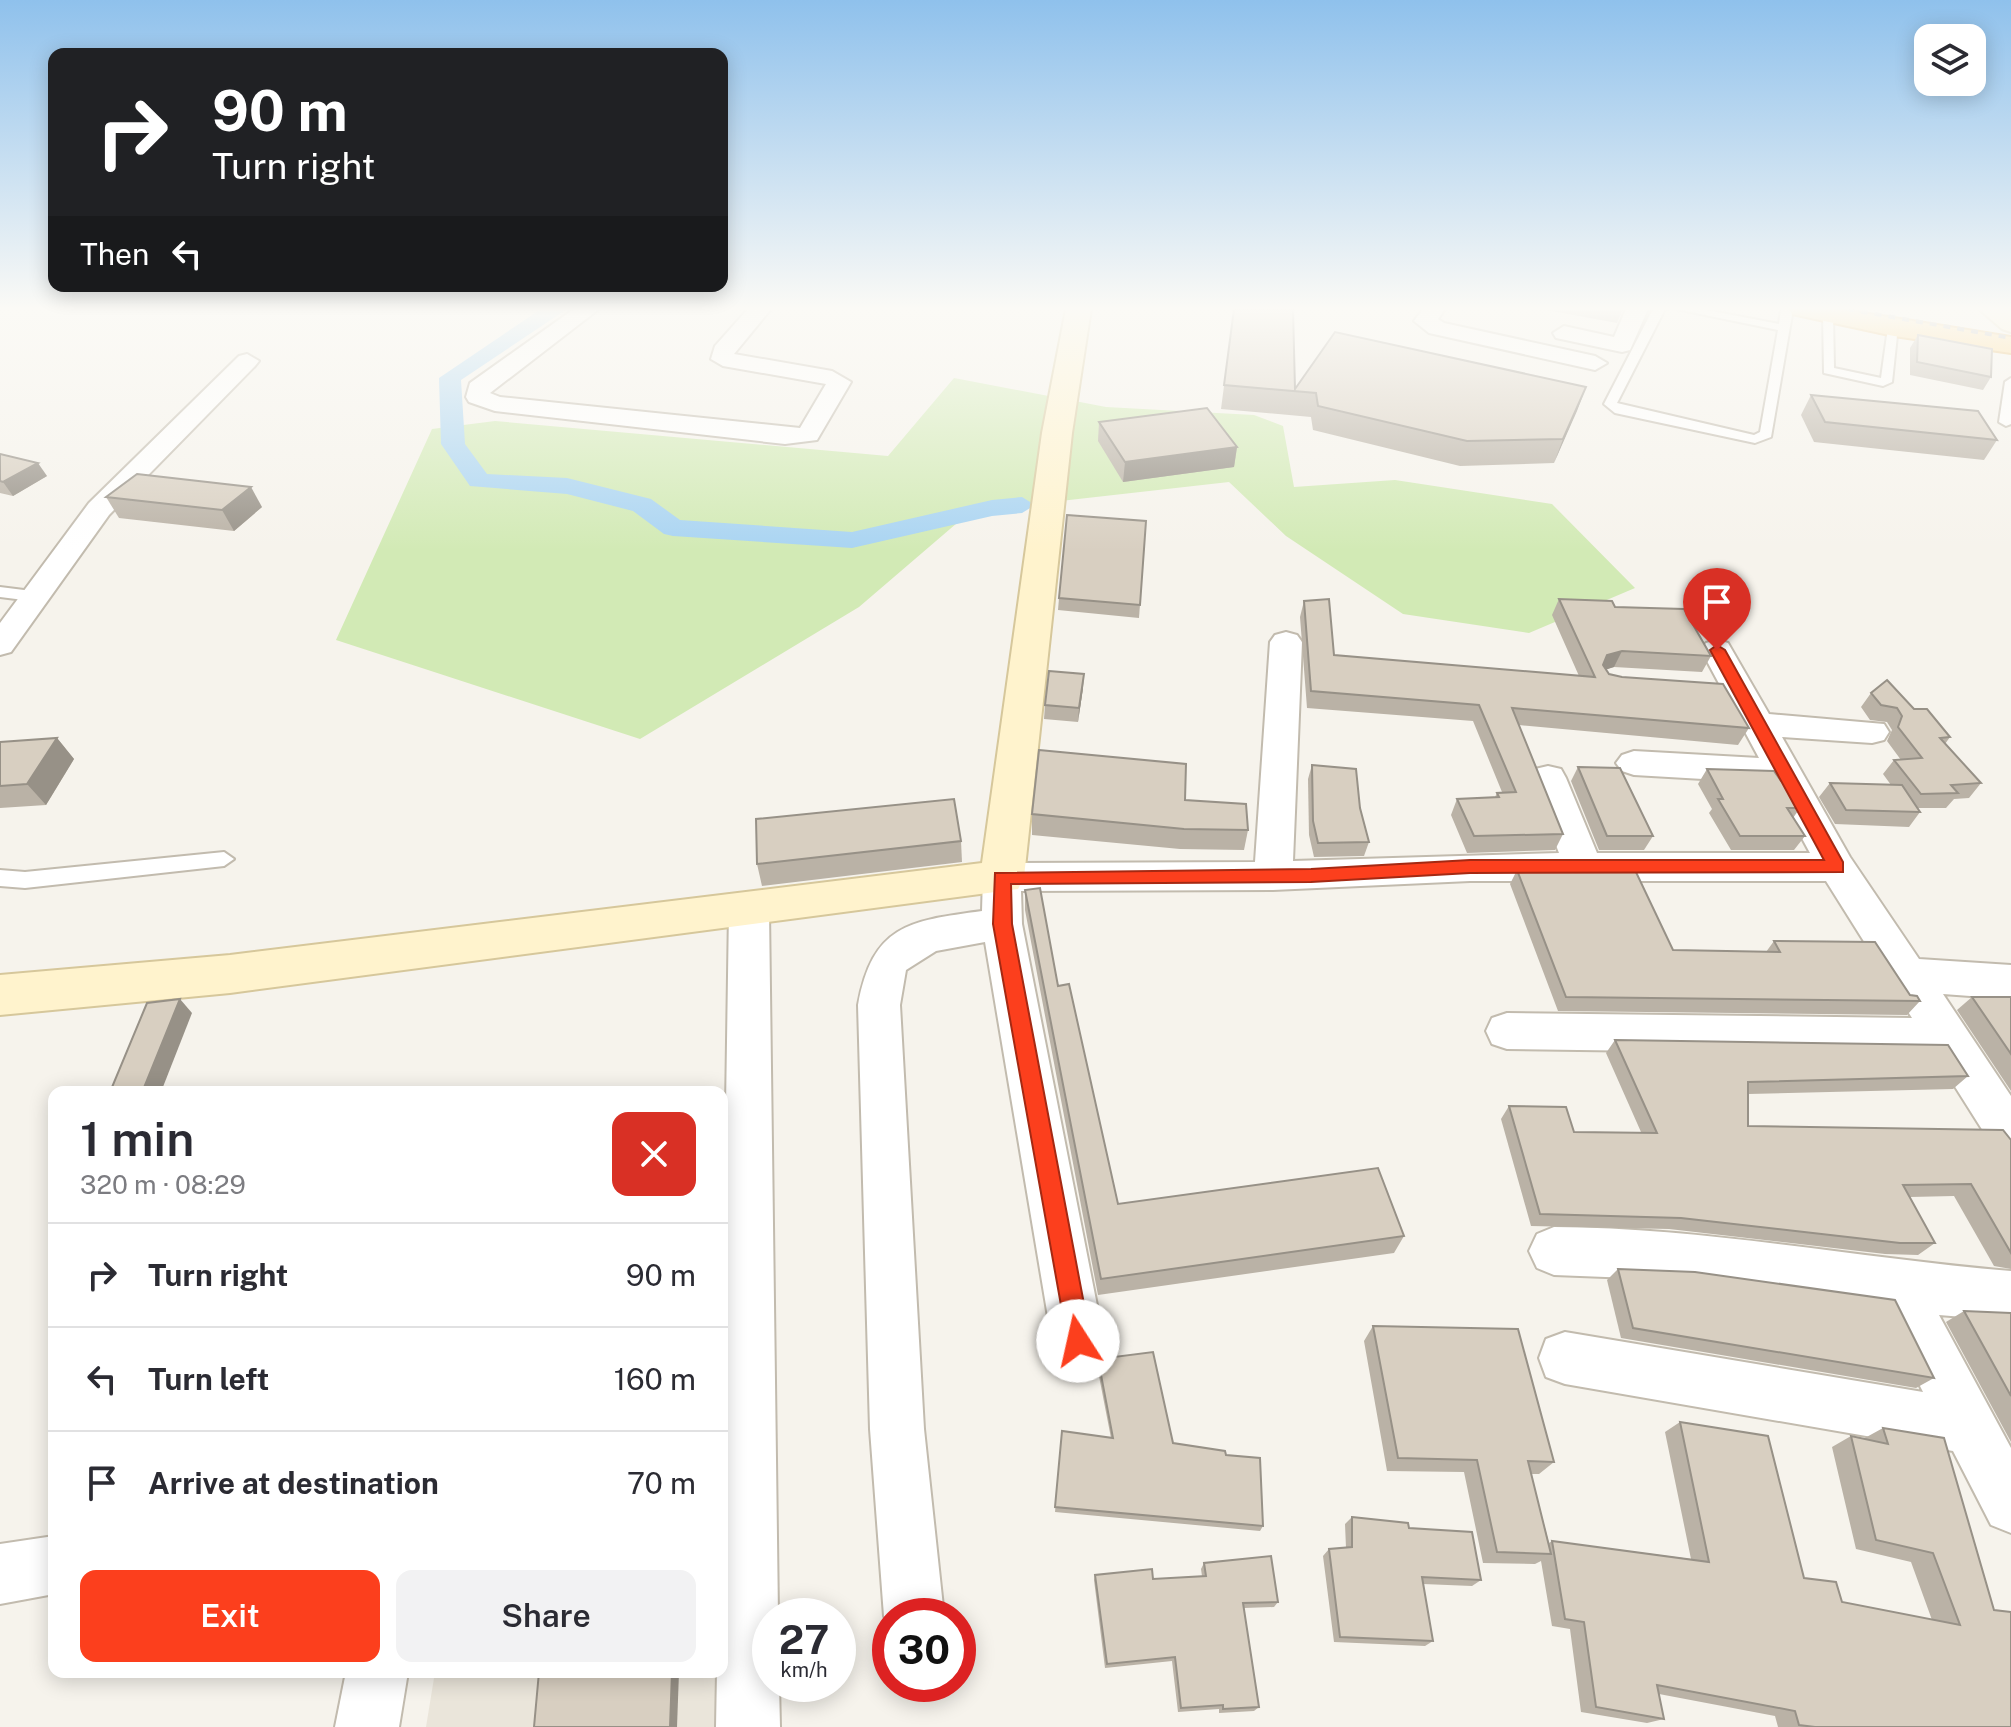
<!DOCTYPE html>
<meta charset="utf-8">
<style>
body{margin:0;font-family:"Public Sans",sans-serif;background:#f2f2f3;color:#2b2b33;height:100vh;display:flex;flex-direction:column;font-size:30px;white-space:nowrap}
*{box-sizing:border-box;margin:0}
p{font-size:26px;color:#7c7c81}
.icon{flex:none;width:44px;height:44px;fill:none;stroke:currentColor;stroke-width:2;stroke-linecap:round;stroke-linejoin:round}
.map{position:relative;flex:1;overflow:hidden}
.side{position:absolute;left:48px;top:1086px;width:680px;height:592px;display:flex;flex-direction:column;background:#fff;border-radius:16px;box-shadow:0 4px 20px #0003}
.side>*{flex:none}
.banner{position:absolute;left:48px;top:48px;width:680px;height:244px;border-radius:16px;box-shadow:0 4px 20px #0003;background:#202124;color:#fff;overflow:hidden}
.buttons{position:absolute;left:1914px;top:24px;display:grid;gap:16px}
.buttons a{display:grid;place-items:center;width:72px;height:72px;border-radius:16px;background:#fff;box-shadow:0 4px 20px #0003;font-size:40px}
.speed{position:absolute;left:752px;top:1598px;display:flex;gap:16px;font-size:40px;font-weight:700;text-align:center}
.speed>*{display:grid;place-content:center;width:104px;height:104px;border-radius:50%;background:#fff;box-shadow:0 4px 20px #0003;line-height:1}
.speed small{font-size:20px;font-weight:400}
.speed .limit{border:12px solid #d22;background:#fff;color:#111}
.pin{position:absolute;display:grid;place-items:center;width:68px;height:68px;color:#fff;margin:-82px -34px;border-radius:50% 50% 50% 0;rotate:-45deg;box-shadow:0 0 8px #0007}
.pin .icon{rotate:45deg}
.me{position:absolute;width:88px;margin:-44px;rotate:350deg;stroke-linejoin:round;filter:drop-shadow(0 0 6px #0008)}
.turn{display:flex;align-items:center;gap:28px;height:168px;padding:0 32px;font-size:36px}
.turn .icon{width:104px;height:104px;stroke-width:2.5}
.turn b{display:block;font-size:56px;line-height:68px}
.then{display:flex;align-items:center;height:76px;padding:0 32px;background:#0003;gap:16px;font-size:30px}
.round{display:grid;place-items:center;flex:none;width:84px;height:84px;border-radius:16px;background:#f2f2f3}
.headline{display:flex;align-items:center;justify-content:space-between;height:136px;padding:0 32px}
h1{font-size:48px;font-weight:600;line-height:60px}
.primary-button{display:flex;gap:16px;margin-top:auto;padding:16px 32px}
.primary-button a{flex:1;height:92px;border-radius:16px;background:#fc3f1d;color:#fff;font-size:32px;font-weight:600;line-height:92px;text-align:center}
.primary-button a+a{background:#f2f2f3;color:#2b2b33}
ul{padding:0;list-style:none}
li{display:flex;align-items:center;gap:24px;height:104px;padding:0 32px;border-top:2px solid #e1e1e2}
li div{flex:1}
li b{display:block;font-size:30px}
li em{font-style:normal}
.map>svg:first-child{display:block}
.residential{fill:#eae5da}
.green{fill:#d2eab5}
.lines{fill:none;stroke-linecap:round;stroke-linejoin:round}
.canal{fill:#a9d4f2;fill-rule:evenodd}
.lane-casing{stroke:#c2bbae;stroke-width:4}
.street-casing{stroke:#c2bbae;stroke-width:4}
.secondary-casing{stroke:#d6c79b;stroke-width:4}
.highway-casing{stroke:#e0a43c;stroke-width:4}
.lane{fill:#fff;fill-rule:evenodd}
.street{fill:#fff;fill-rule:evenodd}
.secondary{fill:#fff3cd;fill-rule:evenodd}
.highway{fill:#ffcf6e;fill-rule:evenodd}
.rail{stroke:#9a9a9a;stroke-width:4;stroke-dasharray:7 7;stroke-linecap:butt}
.wall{fill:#bab2a6}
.shaded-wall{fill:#979187}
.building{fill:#d8cfc1;stroke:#979187;stroke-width:2}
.route{fill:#fc3f1d;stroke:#a42913;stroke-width:2}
</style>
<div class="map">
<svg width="2011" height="1727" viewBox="0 0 2011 1727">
<rect width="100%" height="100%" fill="#f6f3ec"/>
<!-- residential -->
<polygon class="residential" points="722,1498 725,1727 426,1727 435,1672 722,1672"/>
<!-- green -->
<polygon class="green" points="954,378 1106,407 1254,415 1283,426 1294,487 1395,480 1552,504 1635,588 1529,633 1403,614 1286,536 1229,482 971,511 859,607 640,739 336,640 432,429 495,421 888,456"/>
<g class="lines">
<!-- canal -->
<polygon class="canal" points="541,309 567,309 461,380 465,444 487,474 567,478 651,499 680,520 852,532 992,500 1022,497 1035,505 1022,513 992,516 852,548 673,536 664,534 633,511 567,494 470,486 441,444 439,378"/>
<!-- lane casing -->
<g class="lane-casing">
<g id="lane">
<polygon points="1653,309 1665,309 1617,403 1754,435 1760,432 1778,330 1676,309 1701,309 1779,324 1781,309 1793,309 1771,437 1755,443 1615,413 1604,404"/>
<polygon points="1823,313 1833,315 1834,368 1881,378 1888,328 1898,326 1892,382 1883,386 1824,373"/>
<polygon points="2011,378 2011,424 2006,426 1999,422 2005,382"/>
<polygon points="0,587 32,591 40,596 32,601 0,597"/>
<polygon points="224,852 234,859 224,866 25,888 0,886 0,870 25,872"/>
</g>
</g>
<!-- street casing -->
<g class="street-casing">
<g id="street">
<polygon points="574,309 599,309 490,393 500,397 800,428 826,384 723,366 711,359 715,346 748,309 771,309 734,354 832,371 851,382 817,440 785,444 495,411 469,402 466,397 470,383"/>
<polygon points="1423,309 1445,309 1438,319 1444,323 1595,356 1607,363 1595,370 1429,333 1414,321"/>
<polygon points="1626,309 1648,309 1630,350 1622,352 1556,338 1553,333 1564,326 1614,337"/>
<polygon points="247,354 259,361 255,366 109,515 11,652 0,655 0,623 89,503 239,356"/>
<path d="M1286,632L1297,635L1302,642L1293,861L1559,853L1530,778L1535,769L1548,766L1561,769L1566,778L1597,853H1810L1772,783L1634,775L1622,771L1616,763L1622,755L1634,751L1759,758L1701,650L1706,643L1717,640L1728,643L1769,714L1884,724L1889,732L1884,740L1872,743L1782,737L1850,857L1919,959L2011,965V999L1943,994L2011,1096V1156L1995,1150L1935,1055L1507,1049L1492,1044L1486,1031L1492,1018L1507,1013L1912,1018L1826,881H1470L1273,890L1021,891L1022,924L1104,1341L1096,1359L1078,1367L1060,1359L1052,1341L985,942L936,951L906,970L900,1005L924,1429L944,1616H890V1631L884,1616L870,1429L858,1005C873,925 908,921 982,911L983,877L988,867L1002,863L1255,862L1270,642L1275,635Z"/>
<polygon points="749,896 763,900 769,911 778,1616 770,1616 770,1684 779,1684 780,1727 716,1727 717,1672 722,1672 722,1367 729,911 735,900"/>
<path d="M1554,1227C1708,1228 1858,1258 2011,1271V1321L1939,1315L2011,1448V1533L1991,1525L1953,1451L1565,1384L1546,1377L1539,1358L1546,1339L1565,1332L1923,1392L1881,1308L1683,1280L1554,1275L1537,1268L1529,1251L1537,1234Z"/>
<polygon points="54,1536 54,1594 0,1604 0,1544"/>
<polygon points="346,1672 408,1672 399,1727 335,1727"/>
</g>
</g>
<!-- secondary casing -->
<g class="secondary-casing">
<g id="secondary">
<polygon points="1066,309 1091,309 1072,433 1024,877 1018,889 230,993 0,1015 0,975 230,955 982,863 1042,433"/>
<polygon points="1979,309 2007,309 2011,312 2011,332 2002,329"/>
</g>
</g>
<!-- highway casing -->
<g class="highway-casing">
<polygon id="highway" points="1789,309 1839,309 2011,337 2011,353 1894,336 1792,314"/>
</g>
<!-- lane -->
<use href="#lane" class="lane"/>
<!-- street -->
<use href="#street" class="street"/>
<!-- secondary -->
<use href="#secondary" class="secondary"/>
<!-- highway -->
<use href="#highway" class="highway"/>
<!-- rail -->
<polyline class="rail" points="1847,309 2011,338"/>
</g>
<!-- wall -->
<g class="wall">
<polygon points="1234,309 1295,389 1586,387 1554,463 1460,466 1313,430 1311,417 1221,409"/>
<polygon points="1541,309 1623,309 1617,323"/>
<polygon points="1918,335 1991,377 1983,390 1910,375 1910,348"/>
<polygon points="1811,395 1997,440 1984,460 1814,442 1801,415"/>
<polygon points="1099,422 1237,447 1234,467 1123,482 1098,441"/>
<polygon points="0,454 47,476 13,496 0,493"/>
<polygon points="106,497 262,507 234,531 119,518"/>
<polygon points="1146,521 1139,618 1058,610 1059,598"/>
<polygon points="1559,599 1615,607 1711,656 1702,672 1614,667 1606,669 1609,674 1749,728 1738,745 1519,725 1563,834 1555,850 1467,853 1451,815 1457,799 1495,797 1497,793 1502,792 1473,721 1307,708 1300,617 1304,601 1334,655 1579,676 1552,615"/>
<polygon points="1083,688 1078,722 1044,719 1045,705"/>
<polygon points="1871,693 1914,709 1950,737 1945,744 1981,783 1969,798 1954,799 1946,808 1918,808 1920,812 1909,827 1835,824 1819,797 1830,783 1891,785 1883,774 1894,760 1901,760 1887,741 1892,730 1887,722 1870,720 1861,707"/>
<polygon points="57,738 74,759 46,805 0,808 0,742"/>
<polygon points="1312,765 1360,808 1369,842 1364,856 1314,857 1309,835 1308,779"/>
<polygon points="1578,767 1653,836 1644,850 1599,850 1571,781"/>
<polygon points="1707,769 1800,808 1793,818 1805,836 1794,850 1731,850 1709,813 1712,809 1698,784"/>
<polygon points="1185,800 1248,830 1244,850 1180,849 1032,835 1032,814"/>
<polygon points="961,841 962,862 762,886 757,864"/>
<polygon points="1517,870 1673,950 1766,952 1774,941 1910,995 1920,1001 1907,1015 1558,1011 1510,884"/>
<polygon points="1025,890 1058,986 1118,1204 1404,1236 1394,1253 1098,1295 1025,910"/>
<polygon points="1972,997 2011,997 2011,1091 1957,1010"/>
<polygon points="1615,1040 1968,1076 1953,1089 1748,1094 1748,1126 2009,1139 2011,1140 2011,1269 1994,1266 1954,1196 1910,1197 1935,1243 1918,1255 1885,1254 1669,1229 1531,1226 1501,1119 1509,1106 1574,1132 1641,1132 1606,1053"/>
<polygon points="1618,1269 1934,1378 1916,1388 1621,1338 1607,1280"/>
<polygon points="1964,1311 2011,1313 2011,1442 1946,1322"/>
<polygon points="1373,1326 1554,1462 1539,1474 1531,1474 1549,1543 1552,1541 1691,1559 1665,1432 1680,1422 1804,1578 1842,1602 1932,1620 1911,1562 1856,1549 1832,1447 1851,1436 1863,1439 1883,1428 2011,1727 1778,1727 1775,1716 1659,1694 1664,1719 1647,1723 1581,1712 1570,1629 1552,1626 1541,1561 1535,1564 1483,1563 1464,1472 1387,1471 1364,1341"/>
<polygon points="1098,1359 1173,1443 1226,1455 1263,1526 1260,1531 1055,1512 1062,1431 1111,1438 1097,1366"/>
<polygon points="1352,1517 1409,1528 1481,1580 1472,1586 1423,1584 1433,1641 1425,1646 1334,1642 1323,1556 1329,1549 1346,1548 1345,1524"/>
<polygon points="1204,1563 1278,1602 1274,1607 1244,1608 1259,1707 1254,1711 1219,1713 1219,1709 1178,1712 1172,1661 1105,1668 1094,1580 1095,1575 1153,1579 1202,1576 1201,1569"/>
</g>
<!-- shaded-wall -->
<g class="shaded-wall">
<polygon points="1586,387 1577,411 1554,463 1563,439"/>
<polygon points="1237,447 1234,467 1123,482 1125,462"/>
<polygon points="38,463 47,476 13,496 3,482"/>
<polygon points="251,487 262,507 234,531 222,510"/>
<polygon points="1622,651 1614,667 1599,672 1607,655"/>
<polygon points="1084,674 1083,688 1078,722 1079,708"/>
<polygon points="57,738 74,759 46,805 27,784"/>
<polygon points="180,999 192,1013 161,1092 145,1092 143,1090"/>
<polygon points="672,1672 679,1672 677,1727 670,1727"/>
</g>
<!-- building -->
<g class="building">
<polygon points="1234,309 1293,309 1295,389 1335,332 1586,387 1563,439 1467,441 1318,406 1316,393 1224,385"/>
<polygon points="1918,335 1992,349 1991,377 1917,362"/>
<polygon points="1811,395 1978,411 1997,440 1825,422"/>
<polygon points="1207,408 1237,447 1125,462 1099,422"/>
<polygon points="0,454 38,463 3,482 0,481"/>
<polygon points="137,474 251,487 222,510 106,497"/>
<polygon points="1067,515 1146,521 1140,605 1059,598"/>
<polygon points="1329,599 1334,655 1595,677 1559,599 1612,601 1615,607 1684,609 1711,656 1622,651 1607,655 1603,665 1609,674 1622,677 1723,684 1749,728 1512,708 1563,834 1474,836 1457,799 1499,797 1497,793 1516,792 1479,705 1311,691 1304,601"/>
<polygon points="1049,671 1084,674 1079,708 1045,705"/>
<polygon points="1887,680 1914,709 1927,709 1950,737 1940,738 1981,783 1951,785 1958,793 1921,794 1894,760 1922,758 1898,727 1902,716 1897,708 1881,705 1871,693"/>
<polygon points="57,738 27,784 0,786 0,742"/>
<polygon points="1039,750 1186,764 1185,800 1246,804 1248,830 1184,829 1032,814"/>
<polygon points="1312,765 1356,769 1360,808 1369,842 1318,843 1313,821"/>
<polygon points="1578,767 1620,768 1653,836 1607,836"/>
<polygon points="1707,769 1774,771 1781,781 1785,781 1800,808 1787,808 1805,836 1740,836 1718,799 1723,799"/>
<polygon points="1830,783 1902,785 1920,812 1846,810"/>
<polygon points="954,799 961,841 757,864 756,819"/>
<polygon points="1517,870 1635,870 1673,950 1780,952 1774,941 1875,942 1910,995 1917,996 1920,1001 1566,997"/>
<polygon points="1040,888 1058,986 1069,984 1118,1204 1378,1168 1404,1236 1101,1279 1025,890"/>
<polygon points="1972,997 2011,997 2011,1054"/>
<polygon points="180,999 143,1090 155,1089 154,1092 110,1092 147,1003"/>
<polygon points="1615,1040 1948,1045 1968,1076 1748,1082 1748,1126 2003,1130 2011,1140 2011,1253 1971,1184 1903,1185 1935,1243 1900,1243 1681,1218 1540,1214 1509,1106 1566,1107 1574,1132 1657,1133"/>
<polygon points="1618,1269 1695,1272 1895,1300 1934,1378 1633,1328"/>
<polygon points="1964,1311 2011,1313 2011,1396"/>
<polygon points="1373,1326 1518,1329 1554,1462 1528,1461 1551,1554 1497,1552 1477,1460 1398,1458"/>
<polygon points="1153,1352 1173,1443 1225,1451 1226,1455 1260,1458 1263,1526 1055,1507 1062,1431 1113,1438 1098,1359"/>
<polygon points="1680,1422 1768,1436 1804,1578 1836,1582 1842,1602 1960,1625 1933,1553 1876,1540 1851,1436 1888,1444 1883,1428 1944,1438 1994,1610 2011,1612 2011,1727 1815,1727 1799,1725 1795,1711 1657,1685 1664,1719 1596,1707 1584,1622 1565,1619 1552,1541 1709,1562"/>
<polygon points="1352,1517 1408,1523 1409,1528 1472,1532 1481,1580 1422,1577 1433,1641 1340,1637 1329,1549 1352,1547"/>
<polygon points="1271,1556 1278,1602 1243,1603 1259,1707 1223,1709 1223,1705 1181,1708 1175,1657 1107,1664 1095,1575 1152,1569 1153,1579 1206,1576 1204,1563"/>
<polygon points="539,1672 672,1672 670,1727 534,1727"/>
</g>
<!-- sky -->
<linearGradient id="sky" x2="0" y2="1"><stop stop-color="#8fc1ec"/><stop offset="0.56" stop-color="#fbfaf6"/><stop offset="1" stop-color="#fbfaf6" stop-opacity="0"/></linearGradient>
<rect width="2011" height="551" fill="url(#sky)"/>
<!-- route -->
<polygon class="route" points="1717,645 1725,650 1843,862 1843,872 1470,873 1311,882 1011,884 1012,924 1091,1341 1087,1350 1078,1354 1069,1350 993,924 995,873 1311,869 1470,860 1824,860 1710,650"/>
</svg>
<div class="buttons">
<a><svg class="icon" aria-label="layers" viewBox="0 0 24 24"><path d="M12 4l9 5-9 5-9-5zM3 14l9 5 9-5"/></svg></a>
</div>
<div class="speed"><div>27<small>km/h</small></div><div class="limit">30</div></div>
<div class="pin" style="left:1717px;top:650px;background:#d93025"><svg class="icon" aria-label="arrive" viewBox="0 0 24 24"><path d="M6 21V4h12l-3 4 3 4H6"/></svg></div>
<svg class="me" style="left:1078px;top:1341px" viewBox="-20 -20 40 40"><circle r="19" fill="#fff"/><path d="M0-13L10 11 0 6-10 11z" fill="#fc3f1d"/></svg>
<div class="banner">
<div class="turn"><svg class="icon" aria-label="right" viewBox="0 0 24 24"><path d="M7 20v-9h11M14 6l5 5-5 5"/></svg><div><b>90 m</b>Turn right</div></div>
<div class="then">Then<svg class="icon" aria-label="left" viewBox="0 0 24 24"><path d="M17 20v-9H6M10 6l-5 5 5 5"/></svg></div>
</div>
<section class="side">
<div class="headline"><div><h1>1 min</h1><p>320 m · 08:29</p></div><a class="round" style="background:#d93025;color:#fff"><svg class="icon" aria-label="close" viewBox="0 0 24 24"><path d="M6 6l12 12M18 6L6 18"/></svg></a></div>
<ul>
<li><svg class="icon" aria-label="right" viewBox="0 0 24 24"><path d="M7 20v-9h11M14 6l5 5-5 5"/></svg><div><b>Turn right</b></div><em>90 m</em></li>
<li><svg class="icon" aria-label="left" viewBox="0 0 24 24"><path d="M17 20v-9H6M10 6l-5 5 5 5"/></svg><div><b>Turn left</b></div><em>160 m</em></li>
<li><svg class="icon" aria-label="arrive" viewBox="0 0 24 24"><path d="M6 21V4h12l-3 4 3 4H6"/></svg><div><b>Arrive at destination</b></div><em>70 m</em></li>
</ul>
<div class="primary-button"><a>Exit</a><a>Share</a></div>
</section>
</div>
